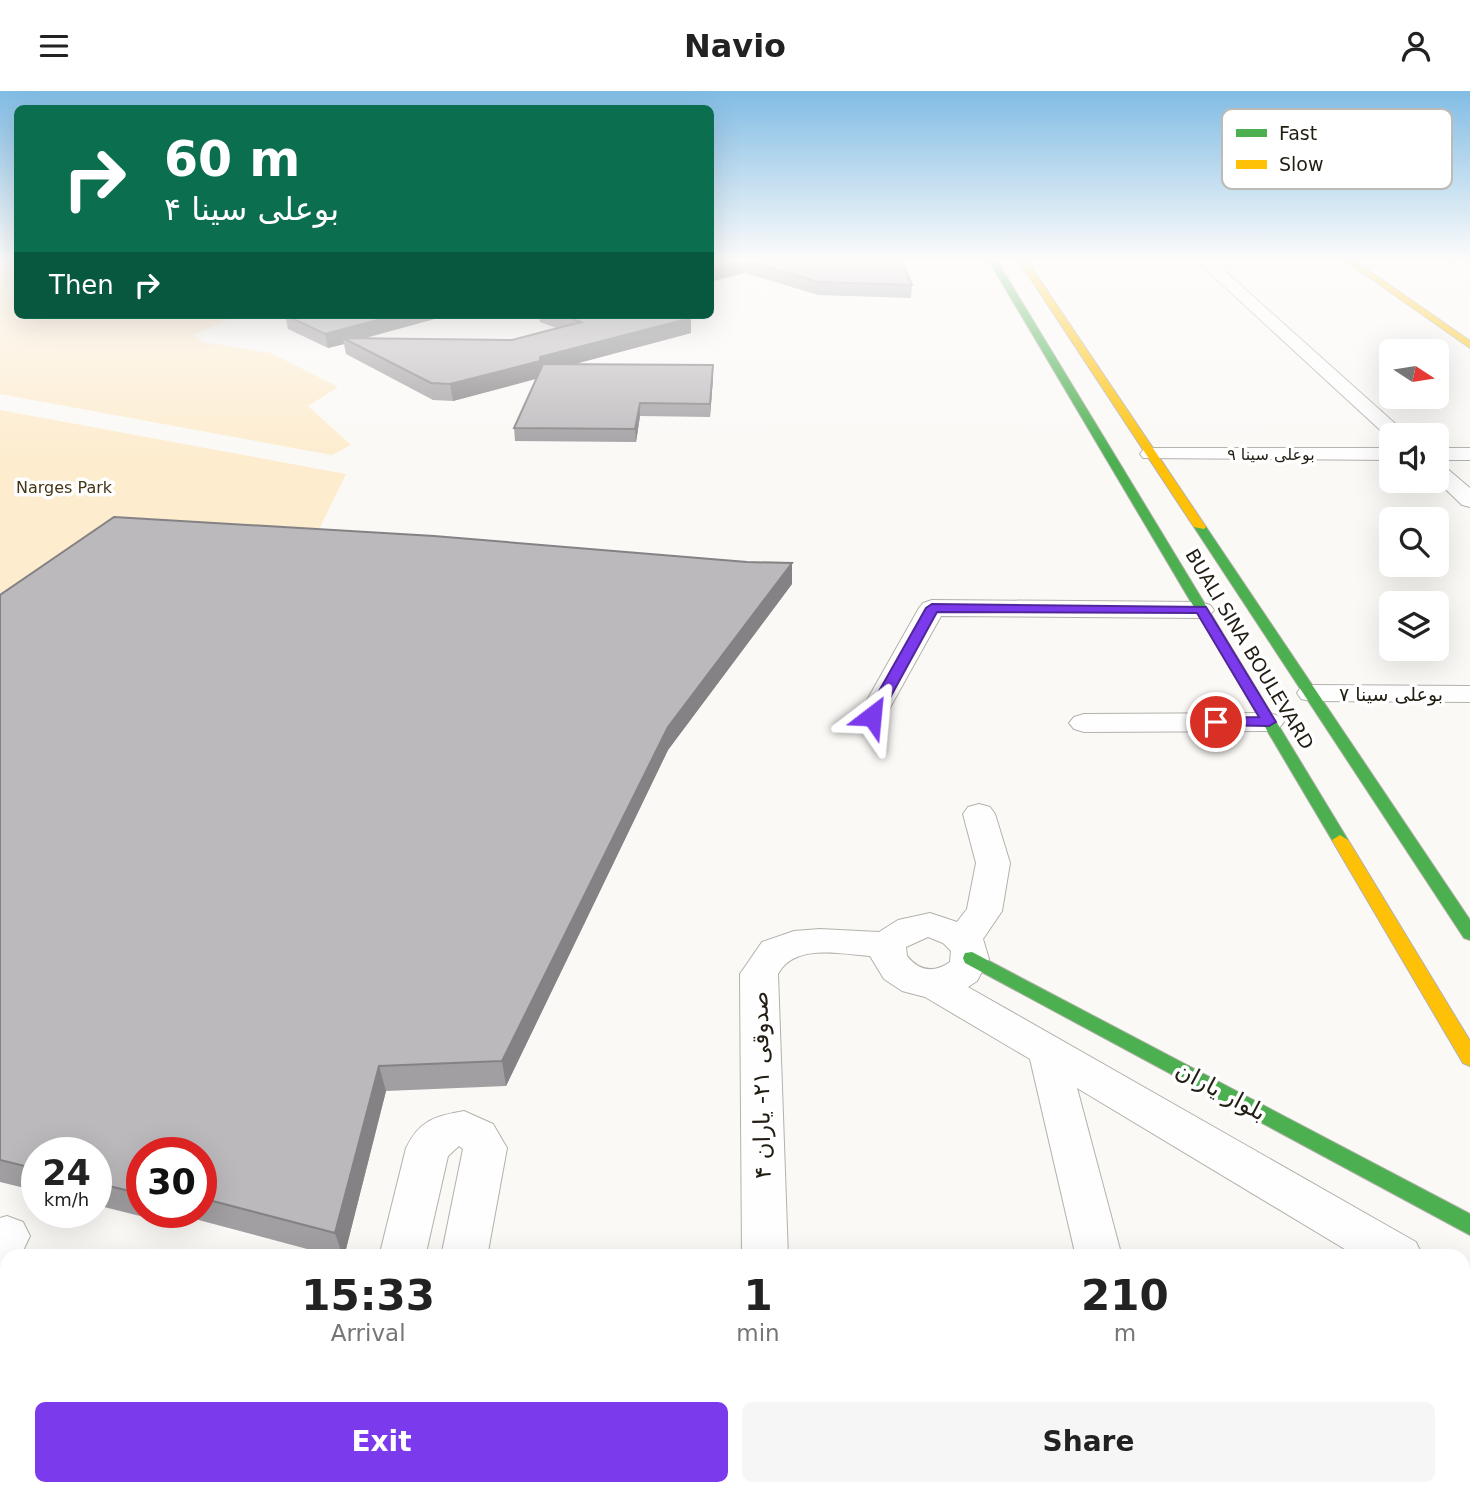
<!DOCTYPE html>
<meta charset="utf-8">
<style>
body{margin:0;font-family:"DejaVu Sans","Noto Naskh Arabic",sans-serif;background:#f6f6f6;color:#222;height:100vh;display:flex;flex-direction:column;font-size:26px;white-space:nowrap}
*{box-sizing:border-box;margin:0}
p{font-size:23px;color:#767676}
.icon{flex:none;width:38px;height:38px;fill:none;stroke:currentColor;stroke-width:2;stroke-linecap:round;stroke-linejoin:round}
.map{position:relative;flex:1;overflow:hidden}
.side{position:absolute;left:0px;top:1158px;width:1470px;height:247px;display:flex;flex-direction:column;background:#fff;border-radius:21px 21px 0 0;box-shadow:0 7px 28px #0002}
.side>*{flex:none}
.top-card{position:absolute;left:14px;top:14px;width:700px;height:214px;border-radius:10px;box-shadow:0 7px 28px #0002;background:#0b6e4f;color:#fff;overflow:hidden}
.needle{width:46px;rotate:102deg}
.tools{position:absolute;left:1379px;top:248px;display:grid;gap:14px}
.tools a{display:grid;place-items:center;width:70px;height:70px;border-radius:10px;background:#fff;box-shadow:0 7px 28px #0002;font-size:35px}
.speed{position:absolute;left:21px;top:1046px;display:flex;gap:14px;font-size:35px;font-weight:700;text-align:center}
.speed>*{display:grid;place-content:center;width:91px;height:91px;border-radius:50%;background:#fff;box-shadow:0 7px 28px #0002;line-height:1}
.speed small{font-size:18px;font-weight:400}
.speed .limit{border:10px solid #d22;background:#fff;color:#111}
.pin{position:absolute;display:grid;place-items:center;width:60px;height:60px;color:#fff;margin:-30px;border:4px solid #fff;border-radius:50%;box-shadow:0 2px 7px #0007}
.me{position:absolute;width:77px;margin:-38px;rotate:29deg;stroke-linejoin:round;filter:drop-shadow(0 0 5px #0008)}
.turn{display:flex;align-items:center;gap:24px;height:147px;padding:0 35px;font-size:32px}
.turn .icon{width:91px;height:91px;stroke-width:2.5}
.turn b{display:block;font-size:49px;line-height:60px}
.then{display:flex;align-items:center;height:66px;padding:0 35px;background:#0003;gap:14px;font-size:26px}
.eta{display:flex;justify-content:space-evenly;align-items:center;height:119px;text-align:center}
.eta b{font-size:42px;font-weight:800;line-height:49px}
.primary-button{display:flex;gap:14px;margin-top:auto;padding:14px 35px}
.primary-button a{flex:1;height:80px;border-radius:10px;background:#7c3aed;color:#fff;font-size:28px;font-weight:800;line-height:80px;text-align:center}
.primary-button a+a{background:#f6f6f6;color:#222}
header{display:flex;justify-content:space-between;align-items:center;height:91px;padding:0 35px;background:#fff;font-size:32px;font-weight:800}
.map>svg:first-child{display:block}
.green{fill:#fdecce}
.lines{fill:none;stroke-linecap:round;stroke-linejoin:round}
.street-casing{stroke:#b4b1ab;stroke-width:2}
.fast-casing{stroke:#b4b1ab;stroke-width:2}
.slow-casing{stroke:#b4b1ab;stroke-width:2}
.street{fill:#fefefe;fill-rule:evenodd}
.fast{fill:#4caf50;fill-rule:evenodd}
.slow{fill:#ffc107;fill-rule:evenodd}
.wall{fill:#a29fa2;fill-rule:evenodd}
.shaded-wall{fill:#848284}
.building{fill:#bcb9bc;stroke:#848284;stroke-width:2}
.route{fill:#7c3aed;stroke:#51269a;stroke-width:2}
.labels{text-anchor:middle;stroke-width:7;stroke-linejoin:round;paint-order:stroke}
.far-street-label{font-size:16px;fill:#221d13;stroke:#fff}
.far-park-label{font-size:16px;fill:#433414;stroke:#fff}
.street-label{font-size:19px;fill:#221d13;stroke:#fff}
.near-street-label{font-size:23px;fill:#221d13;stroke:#fff}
.key{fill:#fff;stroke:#bdbbb8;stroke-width:2}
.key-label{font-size:19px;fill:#221d13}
</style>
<header><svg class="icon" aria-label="menu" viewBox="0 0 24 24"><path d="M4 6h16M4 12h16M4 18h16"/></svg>Navio<svg class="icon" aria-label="person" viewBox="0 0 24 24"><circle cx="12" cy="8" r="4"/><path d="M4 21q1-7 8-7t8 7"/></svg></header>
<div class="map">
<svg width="1470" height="1405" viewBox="0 0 1470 1405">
<rect width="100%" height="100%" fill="#fbf9f6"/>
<!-- green -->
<g class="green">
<polygon points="0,170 17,170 18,224 239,224 194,244 202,251 271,262 338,296 308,315 351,354 332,364 0,303"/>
<polygon points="0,319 346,383 312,453 0,520"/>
</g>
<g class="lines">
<!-- street casing -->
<g class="street-casing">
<g id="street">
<polygon points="1016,170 1455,170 1448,174 1218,174 1409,345 1391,345 1391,349 1201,174 1023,174"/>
<polygon points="1150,357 1391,357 1391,369 1143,367 1140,363 1143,359"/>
<rect x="1437" y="357" width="33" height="12"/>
<polygon points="1437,373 1444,375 1470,397 1470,416 1462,414 1437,390"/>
<polygon points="932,509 1201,511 1210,514 1214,519 1210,524 1201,527 941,525 882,631 872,634 862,631 858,625 919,517 923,512"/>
<polygon points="1311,594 1470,595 1470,611 1311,610 1301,608 1297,602 1301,596"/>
<polygon points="1269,622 1279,625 1284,631 1279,637 1269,640 1084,641 1074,638 1069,632 1074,626 1084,623"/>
<path d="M979,713L990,716L995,723L1010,772L1002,820L983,848L989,868L977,890L968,896L1416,1151L1423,1166H1358L1077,997L1122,1166H1076L1030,968L925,906L902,900L884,888L870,865C840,863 795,852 778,883L788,1166H742L740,883L762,851L794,840L820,838L879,841L898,829L930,822L957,831L967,818L976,772L963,723L968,716ZM928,846L943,852L951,860L950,871C934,882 920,881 907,865L906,856Z"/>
<path d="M464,1020L493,1033L507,1057L487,1166H441L463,1058L459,1055L448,1065L425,1166H379L406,1057C420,1029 435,1025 464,1020Z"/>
<polygon points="7,1125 23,1131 30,1145 20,1166 7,1166 7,1177 0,1180 0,1127"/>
<polygon points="1463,1180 1470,1183 1470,1228 1463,1225"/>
<polygon points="318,1398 372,1398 371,1405 317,1405"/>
<polygon points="392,1398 446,1398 445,1405 391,1405"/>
<polygon points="743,1398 797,1398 798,1405 744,1405"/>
<polygon points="1130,1398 1184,1398 1186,1405 1132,1405"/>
</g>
</g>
<!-- fast casing -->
<g class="fast-casing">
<g id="fast">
<polygon points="989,170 997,170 1348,749 1346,753 1340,754 1332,749"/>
<polygon points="1200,433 1206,436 1470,829 1470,849 1464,847 1194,436"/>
<polygon points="972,861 1470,1123 1470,1144 965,872 963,867 965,862"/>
</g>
</g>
<!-- slow casing -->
<g class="slow-casing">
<g id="slow">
<polygon points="1019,170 1027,170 1206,436 1204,438 1194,436"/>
<polygon points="1346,170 1355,170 1470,250 1470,257"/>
<polygon points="1340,744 1348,749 1470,950 1470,975 1463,972 1332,749"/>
</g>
</g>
<!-- street -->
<use href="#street" class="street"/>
<!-- fast -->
<use href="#fast" class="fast"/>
<!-- slow -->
<use href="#slow" class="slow"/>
</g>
<!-- wall -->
<g class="wall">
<polygon points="710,170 902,170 912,194 911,207 818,204 745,182"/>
<polygon points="285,224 438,224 438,227 364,247 512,249 557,237 540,231 539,224 682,224 691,227 691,242 575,273 713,286 710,326 640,325 636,351 515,350 514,337 536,288 453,310 433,309 346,263 344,253 328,257 288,238"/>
<path d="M747,471L792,472V493L668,659L506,995L386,1000L344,1166H337L191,1127L176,1134L96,1114V1062H37V1100L0,1091V504ZM142,1062H201V1122H142Z"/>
</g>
<!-- shaded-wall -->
<g class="shaded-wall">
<polygon points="741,170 745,170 745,182 710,191 710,178"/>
<polygon points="396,224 438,224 438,227 351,251 343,247 344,253 328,257 325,243"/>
<polygon points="691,227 691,242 541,282 542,286 453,310 450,293 540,266"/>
<polygon points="713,274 713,286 710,326 710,313"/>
<polygon points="640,312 640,325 636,351 635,338"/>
<polygon points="792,472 792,493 668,659 506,995 502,970 668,636"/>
<polygon points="379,975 386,1000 344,1166 343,1166 335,1142"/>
<polygon points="170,1122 188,1122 191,1127 176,1134"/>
</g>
<!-- building -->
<g class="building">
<polygon points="710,170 741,170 710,178"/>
<polygon points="748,170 902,170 912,194 818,191"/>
<polygon points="285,224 396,224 325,243"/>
<polygon points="562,224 682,224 691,227 540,266 540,270 450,293 431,292 343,247 512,249 581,231"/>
<polygon points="543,273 713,274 710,313 640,312 635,338 514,337"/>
<polygon points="114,426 434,445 747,471 792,472 668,636 502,970 379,975 335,1142 201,1107 201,1062 142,1062 142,1103 96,1092 96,1062 37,1062 37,1078 0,1069 0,504"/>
</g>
<!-- sky -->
<linearGradient id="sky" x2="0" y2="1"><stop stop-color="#81bce4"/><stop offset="0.46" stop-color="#fdfcfb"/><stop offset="1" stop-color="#fdfcfb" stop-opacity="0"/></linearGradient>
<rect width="1470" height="367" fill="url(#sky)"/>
<!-- route -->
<polygon class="route" points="932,513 1206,516 1276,631 1269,635 1211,634 1209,631 1211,628 1216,627 1259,626 1197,522 937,521 880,625 878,628 867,628 865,625 926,517"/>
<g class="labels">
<!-- far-street labels -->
<g class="far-street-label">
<text x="1271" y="369">بوعلی سینا ۹</text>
</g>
<!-- far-park labels -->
<g class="far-park-label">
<text x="64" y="402">Narges Park</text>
</g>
<!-- street labels -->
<g class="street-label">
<text transform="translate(1250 558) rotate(59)" y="7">BUALI SINA BOULEVARD</text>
<text x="1391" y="610">بوعلی سینا ۷</text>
</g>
<!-- near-street labels -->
<g class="near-street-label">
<text transform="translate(761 994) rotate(-91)" y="8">صدوقی ۲۱- یاران ۴</text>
<text transform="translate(1221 1000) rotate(28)" y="8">بلوار یاران</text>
</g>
</g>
<!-- legend -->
<rect x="1222" y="18" width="230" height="80" rx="10" class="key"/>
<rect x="1236" y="38" width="31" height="8" fill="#4caf50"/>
<rect x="1236" y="69" width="31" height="9" fill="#ffc107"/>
<g class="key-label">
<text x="1279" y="49">Fast</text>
<text x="1279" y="80">Slow</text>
</g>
</svg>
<div class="tools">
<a><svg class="needle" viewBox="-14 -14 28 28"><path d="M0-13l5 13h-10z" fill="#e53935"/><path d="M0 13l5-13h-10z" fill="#767676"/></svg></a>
<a><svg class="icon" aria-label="sound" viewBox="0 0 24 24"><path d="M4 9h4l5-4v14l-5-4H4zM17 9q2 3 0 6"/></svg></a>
<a><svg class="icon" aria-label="search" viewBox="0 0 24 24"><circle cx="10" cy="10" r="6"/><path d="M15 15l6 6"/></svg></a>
<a><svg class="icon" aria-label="layers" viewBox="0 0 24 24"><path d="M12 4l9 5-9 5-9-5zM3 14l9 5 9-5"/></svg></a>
</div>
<div class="speed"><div>24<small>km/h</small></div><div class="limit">30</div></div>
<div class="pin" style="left:1216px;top:631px;background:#d93025"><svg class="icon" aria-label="arrive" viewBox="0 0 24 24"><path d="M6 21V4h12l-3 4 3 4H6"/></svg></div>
<svg class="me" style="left:872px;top:625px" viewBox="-20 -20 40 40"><path d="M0-17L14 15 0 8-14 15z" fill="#7c3aed" stroke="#fff" stroke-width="4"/></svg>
<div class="top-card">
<div class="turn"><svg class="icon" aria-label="right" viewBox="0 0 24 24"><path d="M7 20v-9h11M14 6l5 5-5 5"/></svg><div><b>60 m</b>بوعلی سینا ۴</div></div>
<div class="then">Then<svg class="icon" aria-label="right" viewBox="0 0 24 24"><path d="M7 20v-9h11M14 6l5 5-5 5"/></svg></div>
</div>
<section class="side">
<div class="eta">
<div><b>15:33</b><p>Arrival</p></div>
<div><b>1</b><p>min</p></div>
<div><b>210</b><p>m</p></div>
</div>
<div class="primary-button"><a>Exit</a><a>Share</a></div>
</section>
</div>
